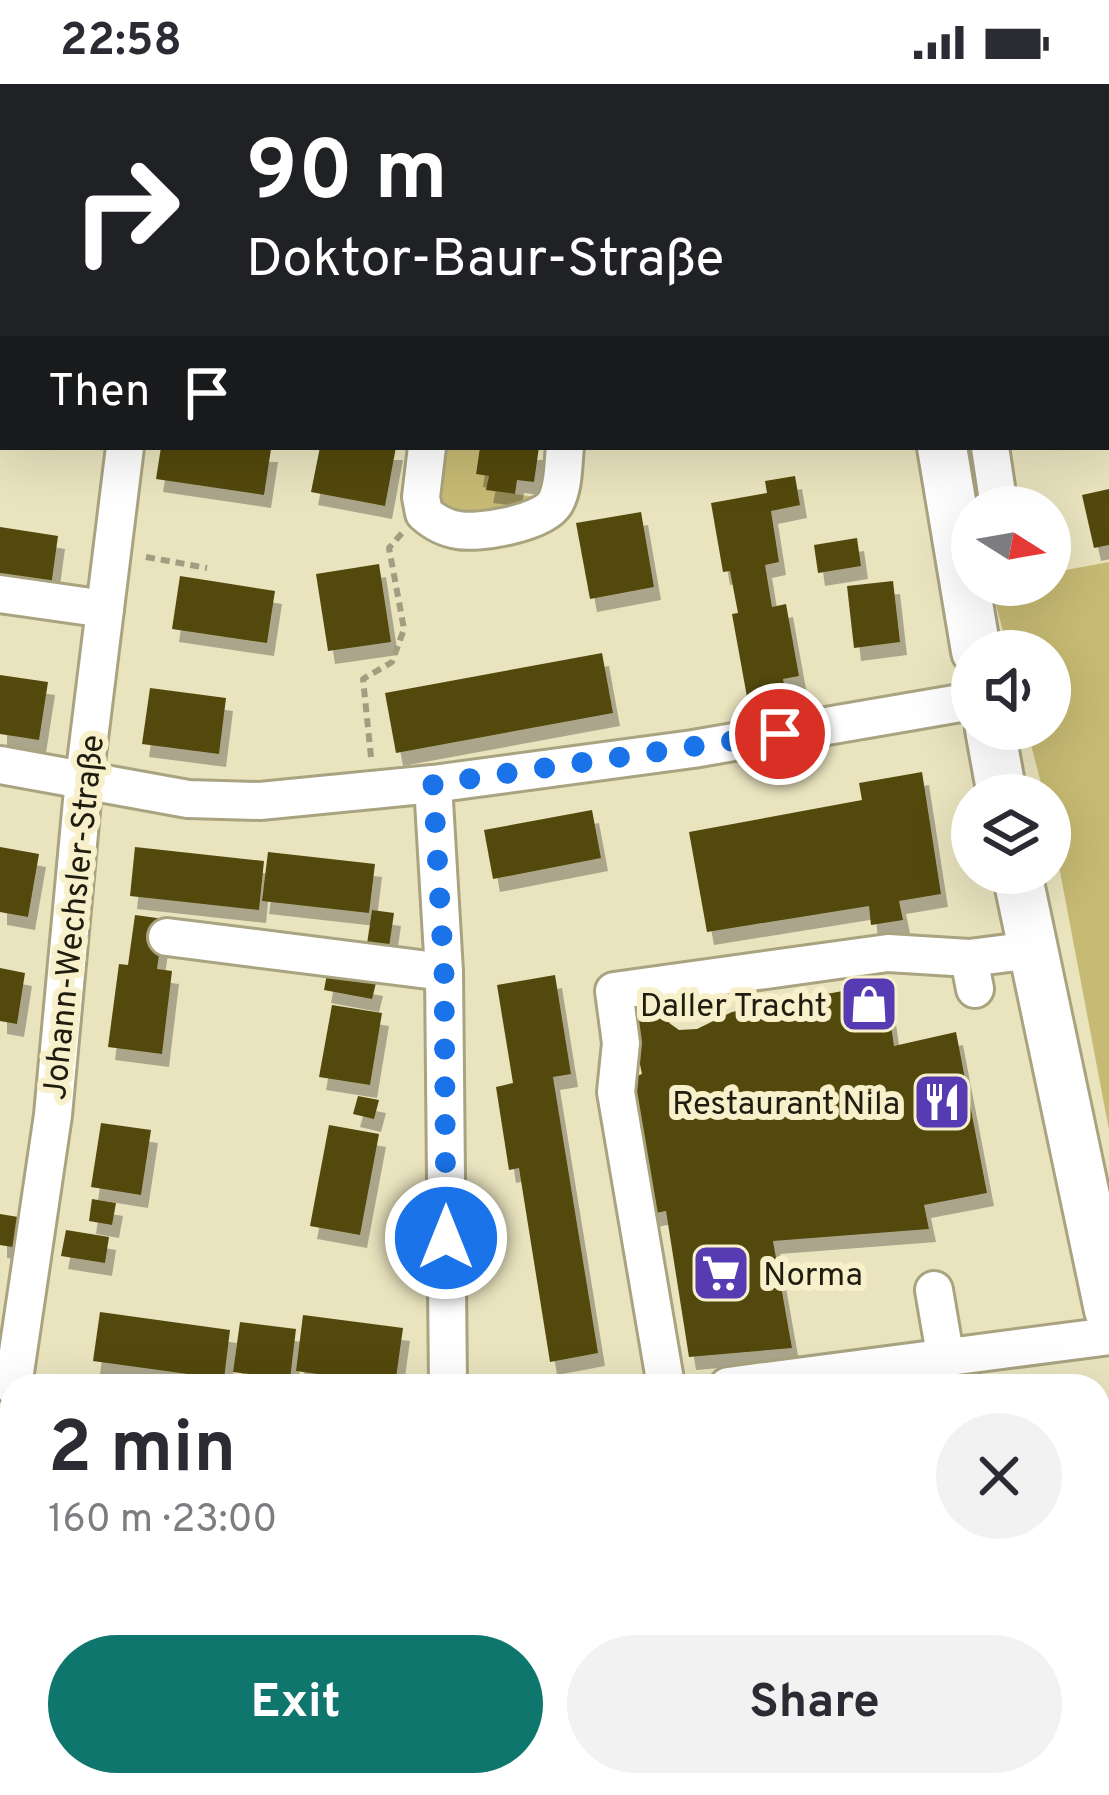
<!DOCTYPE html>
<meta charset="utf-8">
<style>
body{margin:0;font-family:Overpass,sans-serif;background:#f2f2f3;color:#2b2b33;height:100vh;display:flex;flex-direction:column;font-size:45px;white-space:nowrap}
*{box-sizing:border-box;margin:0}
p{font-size:39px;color:#7c7c81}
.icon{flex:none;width:66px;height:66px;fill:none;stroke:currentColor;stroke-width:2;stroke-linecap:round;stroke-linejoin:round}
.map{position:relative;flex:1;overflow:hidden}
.panel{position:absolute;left:0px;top:1290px;width:1110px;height:423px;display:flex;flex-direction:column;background:#fff;border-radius:36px 36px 0 0;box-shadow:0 12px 48px #0002}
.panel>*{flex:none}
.hud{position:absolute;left:0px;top:0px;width:1110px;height:366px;box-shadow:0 12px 48px #0002;background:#202124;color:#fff;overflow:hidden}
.needle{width:78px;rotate:101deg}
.buttons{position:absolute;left:951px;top:402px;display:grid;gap:24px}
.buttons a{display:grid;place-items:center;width:120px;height:120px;border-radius:50%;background:#fff;box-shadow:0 12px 48px #0002;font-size:60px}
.pin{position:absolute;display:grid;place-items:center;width:102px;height:102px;color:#fff;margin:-51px;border:6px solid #fff;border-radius:50%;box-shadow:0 3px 12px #0007}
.me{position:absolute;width:132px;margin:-66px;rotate:0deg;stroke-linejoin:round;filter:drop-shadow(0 0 9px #0008)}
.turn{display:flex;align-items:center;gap:42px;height:252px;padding:0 48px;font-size:54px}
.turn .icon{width:156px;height:156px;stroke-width:2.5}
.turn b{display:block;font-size:84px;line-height:102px}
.then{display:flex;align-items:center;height:114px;padding:0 48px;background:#0003;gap:24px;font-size:45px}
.round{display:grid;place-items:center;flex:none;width:126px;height:126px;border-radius:63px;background:#f2f2f3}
.overview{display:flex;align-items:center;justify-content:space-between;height:204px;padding:0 48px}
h1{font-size:72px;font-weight:700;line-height:90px}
.action{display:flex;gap:24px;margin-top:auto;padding:24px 48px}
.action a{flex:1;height:138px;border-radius:72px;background:#0f766e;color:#fff;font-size:48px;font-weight:700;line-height:138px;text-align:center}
.action a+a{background:#f2f2f3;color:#2b2b33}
.status{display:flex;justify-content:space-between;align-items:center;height:84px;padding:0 60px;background:#fff;direction:ltr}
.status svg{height:33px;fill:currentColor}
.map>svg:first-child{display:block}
.green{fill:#c7ba74}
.building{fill:#52480f;filter:url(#shadow)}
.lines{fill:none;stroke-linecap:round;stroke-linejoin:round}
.minor-casing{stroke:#a9a380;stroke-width:42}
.major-casing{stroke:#a9a380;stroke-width:54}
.path{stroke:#a29d80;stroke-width:6;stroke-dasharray:9 6;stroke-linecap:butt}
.minor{stroke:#fff;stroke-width:36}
.major{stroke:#fff;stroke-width:48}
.route{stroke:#1a73e8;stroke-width:21;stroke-dasharray:0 37.8}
.labels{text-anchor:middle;stroke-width:12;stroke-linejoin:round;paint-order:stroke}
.street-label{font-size:33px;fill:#201d10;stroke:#f7f0cb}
.poi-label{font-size:33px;fill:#201d10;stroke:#f7f0cb;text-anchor:end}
</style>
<div class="status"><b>22:58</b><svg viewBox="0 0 49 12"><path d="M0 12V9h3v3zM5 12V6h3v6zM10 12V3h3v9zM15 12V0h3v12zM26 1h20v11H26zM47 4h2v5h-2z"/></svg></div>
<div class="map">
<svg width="1109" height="1711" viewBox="0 0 1109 1711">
<defs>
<filter id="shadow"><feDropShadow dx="7" dy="13" stdDeviation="0" flood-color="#0004"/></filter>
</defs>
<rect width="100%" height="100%" fill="#e9e3be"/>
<!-- green -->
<g class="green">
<path d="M438,363H480L476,389L489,392L487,406L542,414C511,430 472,433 440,422L433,398Z"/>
<polygon points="1109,478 1109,1046 1050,735 1050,711 1044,711 1027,645 1050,645 1050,567 1008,567 991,501 1050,501 1050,489"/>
<polygon points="1109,1535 1109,1711 1044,1711 1017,1701 1098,1701 1098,1536"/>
</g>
<!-- building -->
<g class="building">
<polygon points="161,363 271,365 264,411 156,395"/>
<polygon points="320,363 396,363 385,422 311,408"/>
<polygon points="480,363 539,363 534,398 517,396 515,410 486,406 489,392 476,390"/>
<polygon points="795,392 800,421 771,427 779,478 765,481 772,523 786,520 799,592 783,595 787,617 749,624 732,530 738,529 730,487 723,488 711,419 767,409 765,397"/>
<polygon points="1109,405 1109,461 1094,464 1082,411"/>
<polygon points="641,428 654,503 590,515 576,439"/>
<polygon points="0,443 58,452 50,510 0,503"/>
<polygon points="857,454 861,482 818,489 814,461"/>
<polygon points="379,480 391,558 328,567 316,490"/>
<polygon points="180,492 275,507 267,559 172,545"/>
<polygon points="893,497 900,558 854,564 847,502"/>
<polygon points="602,569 613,629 396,669 385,609"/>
<polygon points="0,591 48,598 39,656 0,650"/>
<polygon points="150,604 226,614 219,670 142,660"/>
<polygon points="922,688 941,810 899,817 903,836 871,841 869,822 707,848 689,748 862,716 859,699"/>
<polygon points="592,726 601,774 493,795 484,746"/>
<polygon points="0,763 39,770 28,833 0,828"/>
<polygon points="135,763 264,777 259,826 130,812"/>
<polygon points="268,768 375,780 369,829 262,817"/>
<polygon points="372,826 394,829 388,870 366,867"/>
<polygon points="135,831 164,835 157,885 172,887 162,970 108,963 119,880 128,881"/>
<polygon points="0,884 25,889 17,940 0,937"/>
<polygon points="327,890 376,899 372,915 324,906"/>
<polygon points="555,891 571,990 553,993 598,1269 550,1278 519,1084 509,1086 496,1003 513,999 497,901"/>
<polygon points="885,899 894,962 956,948 987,1109 924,1121 929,1145 773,1157 792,1264 689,1273 666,1127 645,1131 627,995 642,990 627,919 660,913 665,936 679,946 697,945 732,928"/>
<polygon points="332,921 382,929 370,1001 319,993"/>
<polygon points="358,1012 379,1016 374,1035 353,1030"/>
<polygon points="101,1039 151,1046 141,1111 91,1103"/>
<polygon points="329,1041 379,1050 360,1151 310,1142"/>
<polygon points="92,1115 116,1119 112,1141 89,1137"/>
<polygon points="0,1130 24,1134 18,1164 0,1161"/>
<polygon points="66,1146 109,1153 105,1179 61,1172"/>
<polygon points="100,1228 230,1246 224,1295 93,1277"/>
<polygon points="303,1231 403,1244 395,1301 296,1287"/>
<polygon points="240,1238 296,1245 290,1295 233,1288"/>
<polygon points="31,1701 88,1701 88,1711 30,1711"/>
<rect x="94" y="1701" width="154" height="10"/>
<polygon points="349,1701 425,1701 426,1711 349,1711"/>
</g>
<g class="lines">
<!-- minor casing -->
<g class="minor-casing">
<g id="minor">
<polyline points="158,0 158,3"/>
<polyline points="661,3 689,0"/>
<polyline points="1107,177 1108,177"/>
<path d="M427,363L421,413L424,429C434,438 445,444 458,446C479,450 543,439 555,419C564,404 563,380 565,363"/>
<polyline points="990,363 999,423"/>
<polyline points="0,510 105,525"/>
<polyline points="0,681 188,715 260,717 433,700 693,665 972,617"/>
<polyline points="433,700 444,888 448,1302"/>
<polyline points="167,853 444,888"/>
<polyline points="975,905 969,874 1032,866"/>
<polyline points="934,1206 946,1276"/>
<polyline points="13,1302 53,1031 84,695 125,363"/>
<polyline points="666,1302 616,1008 621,959 614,907 888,869 969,874"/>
<polyline points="728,1302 1109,1252"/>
<polyline points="680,1701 719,1701"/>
<polyline points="8,1711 12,1687"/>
<polyline points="282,1711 282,1701"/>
<polyline points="440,1711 439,1701 453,1701"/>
</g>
</g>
<!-- major casing -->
<g class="major-casing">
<g id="major">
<polyline points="887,0 887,3"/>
<polyline points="942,363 976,567"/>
<polyline points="990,645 1002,711"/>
<polyline points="1017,789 1109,1226"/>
</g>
</g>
<!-- path -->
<g class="path">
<polyline points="146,473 207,484"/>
<polyline points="371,673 363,595 392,578 404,545 389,464 403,448"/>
</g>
<!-- minor -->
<use href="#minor" class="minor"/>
<!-- major -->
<use href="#major" class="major"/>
</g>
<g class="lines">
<!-- route -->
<polyline class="route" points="446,1154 444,888 433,700 780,650"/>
</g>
<!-- icons -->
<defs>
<g id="shop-square" transform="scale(3)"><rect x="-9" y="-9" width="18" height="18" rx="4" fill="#563bb3" stroke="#f7f0cb"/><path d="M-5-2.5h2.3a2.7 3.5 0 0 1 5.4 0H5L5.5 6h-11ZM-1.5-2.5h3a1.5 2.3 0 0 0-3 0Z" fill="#fff"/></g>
<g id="restaurant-square" transform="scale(3)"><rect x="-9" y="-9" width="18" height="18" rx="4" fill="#563bb3" stroke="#f7f0cb"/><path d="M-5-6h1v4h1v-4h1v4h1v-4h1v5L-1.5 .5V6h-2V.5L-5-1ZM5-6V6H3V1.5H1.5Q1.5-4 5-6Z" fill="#fff"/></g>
<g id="supermarket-square" transform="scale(3)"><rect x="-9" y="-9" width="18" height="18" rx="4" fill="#563bb3" stroke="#f7f0cb"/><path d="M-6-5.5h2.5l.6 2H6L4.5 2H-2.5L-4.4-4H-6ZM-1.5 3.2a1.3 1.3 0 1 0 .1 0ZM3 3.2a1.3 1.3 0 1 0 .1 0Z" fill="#fff"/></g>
</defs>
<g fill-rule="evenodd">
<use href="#shop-square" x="869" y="920"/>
<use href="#restaurant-square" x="942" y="1018"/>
<use href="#supermarket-square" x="721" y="1189"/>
</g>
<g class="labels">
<!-- street labels -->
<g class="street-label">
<text transform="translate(72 833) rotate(-84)" y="12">Johann-Wechsler-Straße</text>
</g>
<!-- poi labels -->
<g class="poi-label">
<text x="827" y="932">Daller Tracht</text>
<text x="900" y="1030">Restaurant Nila</text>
<text x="763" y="1201" text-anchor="start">Norma</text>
</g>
</g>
</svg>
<div class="buttons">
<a><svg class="needle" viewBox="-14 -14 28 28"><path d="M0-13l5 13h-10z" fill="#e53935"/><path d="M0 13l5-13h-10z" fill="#7c7c81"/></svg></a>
<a><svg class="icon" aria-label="sound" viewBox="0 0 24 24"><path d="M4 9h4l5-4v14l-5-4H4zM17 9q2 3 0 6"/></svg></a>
<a><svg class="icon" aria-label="layers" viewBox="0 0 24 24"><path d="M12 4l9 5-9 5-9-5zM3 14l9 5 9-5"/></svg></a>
</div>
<div class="pin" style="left:780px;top:650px;background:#d93025"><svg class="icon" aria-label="arrive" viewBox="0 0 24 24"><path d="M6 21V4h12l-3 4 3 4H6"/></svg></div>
<svg class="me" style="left:446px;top:1154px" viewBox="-20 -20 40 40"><circle r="17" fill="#1a73e8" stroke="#fff" stroke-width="3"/><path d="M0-11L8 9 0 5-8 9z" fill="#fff"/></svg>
<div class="hud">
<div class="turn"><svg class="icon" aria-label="right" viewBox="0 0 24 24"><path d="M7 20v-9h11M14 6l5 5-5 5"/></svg><div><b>90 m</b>Doktor-Baur-Straße</div></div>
<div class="then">Then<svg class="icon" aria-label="arrive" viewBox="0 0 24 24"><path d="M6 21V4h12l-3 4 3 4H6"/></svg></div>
</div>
<section class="panel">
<div class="overview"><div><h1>2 min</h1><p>160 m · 23:00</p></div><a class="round"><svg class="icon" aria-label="close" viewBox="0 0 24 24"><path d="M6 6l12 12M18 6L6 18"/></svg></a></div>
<div class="action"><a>Exit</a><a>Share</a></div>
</section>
</div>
